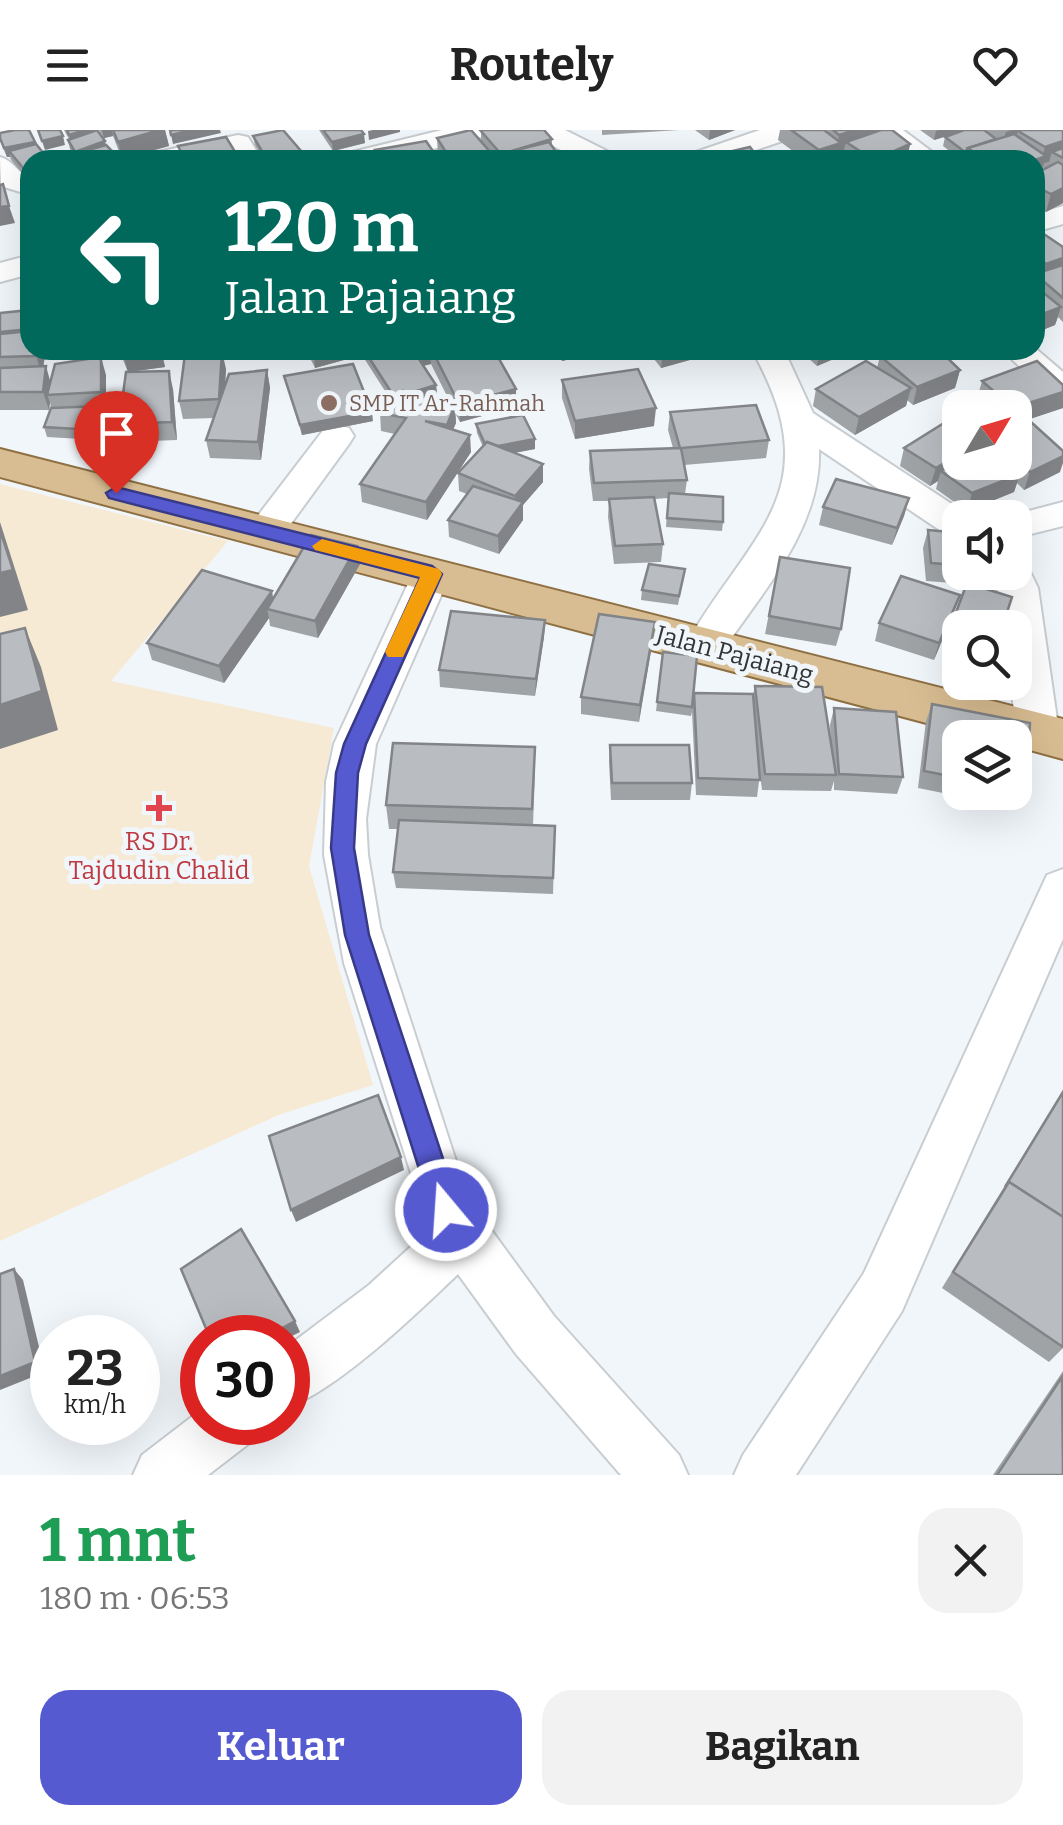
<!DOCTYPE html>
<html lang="id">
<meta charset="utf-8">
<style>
body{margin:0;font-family:Bitter,serif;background:#f2f2f2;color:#222;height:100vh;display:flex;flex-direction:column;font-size:38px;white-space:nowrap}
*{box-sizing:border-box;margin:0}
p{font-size:32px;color:#767676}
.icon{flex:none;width:55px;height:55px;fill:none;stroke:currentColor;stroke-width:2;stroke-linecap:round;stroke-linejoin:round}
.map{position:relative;height:1345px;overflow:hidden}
.details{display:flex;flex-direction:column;background:#fff;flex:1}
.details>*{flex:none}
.hud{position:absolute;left:20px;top:20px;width:1025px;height:210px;border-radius:30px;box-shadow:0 10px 40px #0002;background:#00695c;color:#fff;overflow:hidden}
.needle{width:65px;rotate:52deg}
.buttons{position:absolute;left:942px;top:260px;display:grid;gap:20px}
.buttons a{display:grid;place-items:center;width:90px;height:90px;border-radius:20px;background:#fff;box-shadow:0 10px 40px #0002;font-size:50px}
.speed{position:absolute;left:30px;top:1185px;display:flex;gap:20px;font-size:50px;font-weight:700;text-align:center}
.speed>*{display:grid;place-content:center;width:130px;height:130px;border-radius:50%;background:#fff;box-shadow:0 10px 40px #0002;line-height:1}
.speed small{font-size:25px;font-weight:400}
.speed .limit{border:15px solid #d22;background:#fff;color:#111}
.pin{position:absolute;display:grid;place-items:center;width:85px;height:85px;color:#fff;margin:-102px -42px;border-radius:50% 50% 50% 0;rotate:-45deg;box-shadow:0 0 10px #0007}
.pin .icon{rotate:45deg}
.me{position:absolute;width:110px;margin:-55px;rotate:342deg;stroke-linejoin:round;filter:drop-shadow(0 0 8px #0008)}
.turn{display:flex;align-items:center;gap:35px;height:210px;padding:0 40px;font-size:45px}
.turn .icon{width:130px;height:130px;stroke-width:2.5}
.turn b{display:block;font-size:70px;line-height:85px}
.round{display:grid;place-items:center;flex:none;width:105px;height:105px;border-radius:30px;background:#f2f2f2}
.headline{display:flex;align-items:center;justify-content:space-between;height:170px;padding:0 40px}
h1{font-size:60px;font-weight:700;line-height:75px;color:#1e9e55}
.primary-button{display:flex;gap:20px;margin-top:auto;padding:20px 40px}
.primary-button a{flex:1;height:115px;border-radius:30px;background:#565ad1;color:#fff;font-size:40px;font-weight:700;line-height:115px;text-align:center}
.primary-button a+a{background:#f2f2f2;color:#222}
header{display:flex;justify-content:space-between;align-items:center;height:130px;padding:0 40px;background:#fff;font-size:45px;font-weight:700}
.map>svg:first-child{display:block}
.medical{fill:#f6ead5}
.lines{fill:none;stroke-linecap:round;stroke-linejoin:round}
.minor-casing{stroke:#c8cdd1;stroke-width:4}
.major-casing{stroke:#8e7043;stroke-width:4}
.minor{fill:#fff;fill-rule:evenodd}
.major{fill:#d9bd92;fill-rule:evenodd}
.wall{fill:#9fa3a6;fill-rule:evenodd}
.shaded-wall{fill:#828487}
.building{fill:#b9bdc1;stroke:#828487;stroke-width:2.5}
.route{fill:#565ad1;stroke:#383a88;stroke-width:2.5}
.slow{fill:#f59e0b}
.education-dot{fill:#8d6e63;stroke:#f1f6fa;stroke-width:4}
.health-dot{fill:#e0444e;stroke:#f1f6fa;stroke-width:4}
.labels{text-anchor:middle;stroke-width:10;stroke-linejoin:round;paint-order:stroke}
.far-education-label{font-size:22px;fill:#785e54;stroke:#f1f6fa;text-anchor:start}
.street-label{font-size:25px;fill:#333436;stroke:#f1f6fa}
.health-label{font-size:25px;fill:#be3a42;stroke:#f1f6fa}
</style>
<header><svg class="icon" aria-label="menu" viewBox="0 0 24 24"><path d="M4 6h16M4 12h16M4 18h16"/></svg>Routely<svg class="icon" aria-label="heart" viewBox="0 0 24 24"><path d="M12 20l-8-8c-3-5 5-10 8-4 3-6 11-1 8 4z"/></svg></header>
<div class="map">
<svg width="1063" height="1345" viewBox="0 0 1063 1345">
<rect width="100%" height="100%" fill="#f1f6fa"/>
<!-- medical -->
<polygon class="medical" points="0,354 228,411 111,551 334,598 309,736 373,955 281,984 0,1111"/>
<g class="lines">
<!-- minor casing -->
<g class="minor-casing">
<g id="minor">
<polygon points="0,0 21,0 17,6 0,10"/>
<polygon points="442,0 490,0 486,6 388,30 340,30 344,24"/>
<polygon points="529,0 565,0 613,24 617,30 581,30 533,6"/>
<polygon points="760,0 801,0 797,6 727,30 686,30 690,24"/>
<polygon points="871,0 903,0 943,30 910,30"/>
<polygon points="238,5 248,7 262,30 234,30 230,23 198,30 144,30 148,24"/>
<path d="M0,27C14,31 17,43 30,47V65L1,56Z"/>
<polygon points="1063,76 1063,94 1035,102 1035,84"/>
<polygon points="30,125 30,144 0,152 0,133"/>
<polygon points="1035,218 1063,242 1063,269 1051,266 1002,220"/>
<path d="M752,220H784L813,283L973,388H960V408L947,405L819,319C822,399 761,463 719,526L705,530L691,526L685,516C750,402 832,362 752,220Z"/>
<polygon points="337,295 349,298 354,306 349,314 279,410 266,414 253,410 248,401 253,392 325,298"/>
<polygon points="1063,372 1063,396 1015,408 1015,388 1002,388"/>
<path d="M1015,429L1026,433L1038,458L1059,603L1053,614L1039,619L1025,614C1005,579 1015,536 1015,498H1005L994,442H1015Z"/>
<path d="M432,430L445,434L451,443L376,614L366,689L368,725L380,797L468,1068L554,1186L679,1325L688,1345H621L516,1224L458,1144C417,1183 339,1259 288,1277V1216L369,1155L429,1100L344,833L324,725L326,652L334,614L413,443L419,434Z"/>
<polygon points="1063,739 1063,809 902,1181 796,1345 734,1345 743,1325 864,1143 1041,758 1047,745"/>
<polygon points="202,1279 202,1292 259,1292 251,1312 208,1345 133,1345 142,1325"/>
</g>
</g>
<!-- major casing -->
<g class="major-casing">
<polygon id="major" points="0,319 1063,589 1063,629 1015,616 1015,608 983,608 0,347"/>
</g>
<!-- minor -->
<use href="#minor" class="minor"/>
<!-- major -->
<use href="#major" class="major"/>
</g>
<!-- wall -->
<g class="wall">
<polygon points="64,0 97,0 106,15 113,22 115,30 75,30 70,19 68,10 69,9"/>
<polygon points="99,0 165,0 169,16 122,29 113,6 104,8"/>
<polygon points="319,0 361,0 365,13 333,21"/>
<polygon points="481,0 552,9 552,17 562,30 441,30 438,25 437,8 481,11"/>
<polygon points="602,0 679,0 602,5"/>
<polygon points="695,0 735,0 709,10"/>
<polygon points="780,0 892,0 910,14 907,29 921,30 805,30 778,10"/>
<polygon points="920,0 1063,0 1063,73 1046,82 1035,76 1035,30 961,30 943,16 945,7 954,4 934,10"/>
<polygon points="0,3 30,30 30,47 26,48 11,30 10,27 7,27 0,11"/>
<polygon points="253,6 302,30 264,30 255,15"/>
<polygon points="1035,98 1063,117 1063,192 1058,187 1055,195 1035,203"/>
<polygon points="0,183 46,220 43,236 50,251 106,245 106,280 104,280 105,285 98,310 47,307 44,297 51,278 50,272 49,280 0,280"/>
<polygon points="119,220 161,220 165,237 128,242"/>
<polygon points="165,220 198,220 198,222 226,239 225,255 267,240 270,258 261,330 210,328 206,310 214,288 183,289 179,271 185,226 169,229"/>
<path d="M306,220H494L516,277L460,292L455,283L456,293L453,299L471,322L427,390L362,372L360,354L395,304L381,301L380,283L392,272L362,225L315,238ZM431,234L451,274L427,267L437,264L436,255L423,236Z"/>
<polygon points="554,220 608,220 562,231"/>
<polygon points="647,220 715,220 715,223 661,238"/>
<polygon points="799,220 855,220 817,236"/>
<polygon points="880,226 960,240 955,258 913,275 907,270 906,276 855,305 813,276 816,259 877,238"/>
<polygon points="284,246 373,291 302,305"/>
<polygon points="562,250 654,296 575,309 562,268"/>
<polygon points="982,251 1063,278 1028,289 1060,342 1024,360 1017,353 1014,362 967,381 936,359 938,351 930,356 900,336 904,318 960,332 1015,332 1015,278 987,278 977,269"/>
<polygon points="173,259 177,310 124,312 119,294"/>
<polygon points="670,282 769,310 766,328 684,335 687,350 685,364 723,392 722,401 666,397 668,368 655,369 663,414 661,432 614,434 608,387 609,371 593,371 589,339 590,321 673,318 668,300"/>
<polygon points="476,294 535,319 514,323 543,352 523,375 523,390 499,424 449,407 448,390 467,364 459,361 458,343 483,317 477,303"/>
<polygon points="909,368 904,386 892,415 819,395 823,377"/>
<polygon points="928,400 960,403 960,442 1001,442 996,456 970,454 960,498 960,523 944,518 967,454 926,451 923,418"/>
<polygon points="780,427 841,499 836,516 765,504"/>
<polygon points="360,434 318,508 270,496 269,488 224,553 152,530 147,513 273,468"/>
<polygon points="685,439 678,475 641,470 642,460"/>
<polygon points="960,465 934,530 875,511 879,493"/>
<polygon points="545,490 544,507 535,566 440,557 439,540"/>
<polygon points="655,492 639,592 581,584 581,567"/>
<polygon points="663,522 693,568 753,565 755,556 831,617 830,595 834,578 903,647 897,664 834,660 834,651 831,661 762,660 760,644 757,667 696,665 692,582 691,586 656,581"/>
<path d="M932,574L1030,593L1026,662L1018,678L918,658L926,591ZM960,608H1015V662H960Z"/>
<polygon points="610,615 692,653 690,670 611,670 609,632"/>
<polygon points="535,641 533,695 555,696 553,764 396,758 393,742 398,699 389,699 386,675"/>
<polygon points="1063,961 1063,1218 1049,1232 942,1158"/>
<polygon points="1063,1241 1063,1345 993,1345"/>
</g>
<!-- shaded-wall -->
<g class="shaded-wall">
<polygon points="86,0 96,0 72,14 69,5"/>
<polygon points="102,0 112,0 113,6 104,8"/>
<polygon points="160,0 165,0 169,16 122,29 118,12"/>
<polygon points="193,0 220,0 221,3 173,14 171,5"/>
<polygon points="373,0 400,0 400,2 369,10 368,1"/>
<polygon points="710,0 735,0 709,10"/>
<polygon points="856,0 882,0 846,12 844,20 839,22 838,30 817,30 819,20 838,14 839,5"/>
<polygon points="939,0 966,0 934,10 936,1"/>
<polygon points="1011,0 1052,0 1018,1 1014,14 1001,19 1006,2"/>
<polygon points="364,4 365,13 333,21 332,12"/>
<polygon points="63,6 65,15 45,20 42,11"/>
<polygon points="105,11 107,20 77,30 75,22"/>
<polygon points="1063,11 1063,26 1052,22 1049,32 1044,33 1041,44 1035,46 1035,30 1042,28 1045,17"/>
<polygon points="35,12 37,21 9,21 10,27 7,27 4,18"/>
<polygon points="910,14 907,30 874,30"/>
<polygon points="301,21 302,30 267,30 266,28"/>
<polygon points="113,22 115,30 83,30"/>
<polygon points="491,23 491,30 458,30"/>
<polygon points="30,37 30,47 26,48 24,39"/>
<polygon points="1063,58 1063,73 1046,82 1051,64"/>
<polygon points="9,76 15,93 0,96 0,77"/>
<polygon points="1063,128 1063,144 1042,150 1046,134"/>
<polygon points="1061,177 1055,195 1035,203 1035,187"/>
<polygon points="37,220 46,220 42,244 36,226"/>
<polygon points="151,220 161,220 165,237 128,242 123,224"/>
<polygon points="167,220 198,220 198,222 169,229"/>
<polygon points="346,220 362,220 362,225 315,238 314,228"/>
<polygon points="421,220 430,220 431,234 422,236"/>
<polygon points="562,220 608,220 562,231"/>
<polygon points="663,220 715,220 715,223 661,238"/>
<polygon points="820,220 855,220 817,236"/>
<polygon points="222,221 226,239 223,287 219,269"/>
<polygon points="101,227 106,245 106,280 101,262"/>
<polygon points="46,236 51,254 47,265 50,272 49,280 43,262"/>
<polygon points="267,240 270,258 261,330 258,312"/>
<polygon points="960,240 955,258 913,275 917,257"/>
<polygon points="169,241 173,259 177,310 172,292"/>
<polygon points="436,255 437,264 396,277 395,268"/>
<polygon points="911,258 906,276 855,305 859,287"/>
<polygon points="516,259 516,277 460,292 459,274"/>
<polygon points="1063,262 1063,278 1015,294 1015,278"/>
<polygon points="455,275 456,293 448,312 447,295"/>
<polygon points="102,276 105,285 98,310 95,300"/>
<polygon points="656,278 654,296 575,309 575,291"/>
<polygon points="372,282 373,291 302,305 300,295"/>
<polygon points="470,305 471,322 427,390 426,372"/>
<polygon points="535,309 535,319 487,328 487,318"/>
<polygon points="960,323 960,332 941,341 938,351 930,356 936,338"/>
<polygon points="1063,326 1063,333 1060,342 1024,360 1030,342"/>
<polygon points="543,334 543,352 523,375 523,390 499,424 498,406 515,383 515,366"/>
<polygon points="1020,344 1014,362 967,381 972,363"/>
<polygon points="909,368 904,386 892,415 897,398"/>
<polygon points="0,392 28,480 0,487"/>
<polygon points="357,416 360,434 318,508 315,491"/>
<polygon points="272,461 275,479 267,479 269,488 224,553 219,536"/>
<polygon points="960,465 954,482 934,530 939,513"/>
<polygon points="545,490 544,507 535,566 536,549"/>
<polygon points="655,492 653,509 639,592 640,575"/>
<polygon points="25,498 41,537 58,600 0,619 0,575"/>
<polygon points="401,1027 404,1040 296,1092 291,1080"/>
<polygon points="14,1139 23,1150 45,1242 0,1260 0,1246"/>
<polygon points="295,1191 300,1202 288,1208 264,1208"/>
</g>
<!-- building -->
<g class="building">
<polygon points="15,0 29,0 35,12 4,18 0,8 0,3"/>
<polygon points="38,0 60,0 63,6 42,11"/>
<polygon points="67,0 86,0 69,5"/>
<polygon points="97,0 105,11 75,22 68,10"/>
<polygon points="113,0 160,0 118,12"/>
<polygon points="170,0 193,0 171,5"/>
<polygon points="283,0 301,21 266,28 253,6"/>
<polygon points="323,0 361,0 364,4 332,12"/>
<polygon points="471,0 491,23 451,30 437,8"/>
<polygon points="480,0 544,0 552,9 508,22 549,12 562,30 498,30 494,25 501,24"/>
<polygon points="791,0 824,0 841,13 819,20"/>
<polygon points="833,0 856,0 839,5"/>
<polygon points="881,0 892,0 910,14 874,30 846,12"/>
<polygon points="964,0 984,0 996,9 968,18 965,22 945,7"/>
<polygon points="1021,0 1063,0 1063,11 1045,17 1018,1"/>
<polygon points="1014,4 1046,26 1035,30 985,30 968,18"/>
<polygon points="226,7 240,30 185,30 178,16"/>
<polygon points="426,11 439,30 382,30 375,20"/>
<polygon points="36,14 49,30 30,30 30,37 24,39 9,21"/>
<polygon points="106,15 113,22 83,30 77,30 74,24"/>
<polygon points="750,17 760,30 726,30 720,24"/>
<polygon points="1063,18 1063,28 1052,22"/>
<polygon points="358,21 364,30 324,30"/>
<polygon points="169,22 173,30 144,30 143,28"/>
<polygon points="842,25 848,30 825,30"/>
<polygon points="915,26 921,30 903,30"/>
<polygon points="1058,32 1063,35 1063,58 1051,64 1035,56 1035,44"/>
<polygon points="3,54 9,76 0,77 0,55"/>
<polygon points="1035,98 1063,117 1063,128 1046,134 1035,125"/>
<polygon points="1063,135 1063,168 1035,144"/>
<polygon points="1035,156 1061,177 1035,187"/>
<polygon points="30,180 30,199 0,202 0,183"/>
<polygon points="30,201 30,220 37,220 36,226 0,227 0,204"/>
<polygon points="122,220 151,220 123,224"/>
<polygon points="310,220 346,220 314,228"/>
<polygon points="364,220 413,220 436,255 410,263 403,261 395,268"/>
<polygon points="432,220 494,220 516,259 459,274"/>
<polygon points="896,220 939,220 960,240 917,257 880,226"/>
<polygon points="222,221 219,269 179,271 185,224"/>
<polygon points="101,227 101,262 47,265 55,234"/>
<polygon points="866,231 911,258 859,287 816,259"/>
<polygon points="1037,231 1063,255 1063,262 1013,278 982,251"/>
<polygon points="353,234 372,282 300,295 284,246"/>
<polygon points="46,236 43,262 0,262 0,238"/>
<polygon points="638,239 656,278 575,291 562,250"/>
<polygon points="267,240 258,312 206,310 229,244"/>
<polygon points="169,241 172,292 119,294 126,242"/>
<polygon points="403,261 455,275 447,295 425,291 470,305 426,372 360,354 406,288 380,283"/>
<polygon points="756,275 769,310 681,318 687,350 594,353 590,321 680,318 670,282"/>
<polygon points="102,276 95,300 44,297 51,278"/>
<polygon points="1021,283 1063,321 1063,326 1030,342 1015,328 1015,286"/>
<polygon points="523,285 535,309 498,316 487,312 485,314 476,294"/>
<polygon points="944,293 960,303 960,323 936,338 904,318"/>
<polygon points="487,312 543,334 515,366 458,343"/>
<polygon points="960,331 1006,332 1020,344 972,363 941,341"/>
<polygon points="836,349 909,368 897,398 823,377"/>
<polygon points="473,356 523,372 498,406 448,390"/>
<polygon points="669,363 723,367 723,392 667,388"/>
<polygon points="654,367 663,414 615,416 609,369"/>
<polygon points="0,400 13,440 0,443"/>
<polygon points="928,400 960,403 960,435 931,433"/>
<polygon points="311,405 357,416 315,491 267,479"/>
<polygon points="780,427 850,438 841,499 769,486"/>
<polygon points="649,434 685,439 679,466 642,460"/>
<polygon points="202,440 272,461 219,536 147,513"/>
<polygon points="901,446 960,465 939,513 879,493"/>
<polygon points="967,453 1012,467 1002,498 960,498 960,504 949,501"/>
<polygon points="451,481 545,490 536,549 439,540"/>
<polygon points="599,484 655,492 640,575 581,567"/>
<polygon points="25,498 42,561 0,575 0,504"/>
<polygon points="663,522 697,526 692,577 657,572"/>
<polygon points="755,556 822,557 836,645 765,644"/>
<polygon points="694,563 753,564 760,650 698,648"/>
<polygon points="932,574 1030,593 1026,662 1015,659 1015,608 960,608 960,648 924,641"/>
<polygon points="834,578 896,582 903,647 839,644"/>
<polygon points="393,613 535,617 532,679 386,675"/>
<polygon points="610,615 689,615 692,653 612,653"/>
<polygon points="399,690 555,696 553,748 393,742"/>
<polygon points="1063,962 1063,1087 1009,1052 1005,1057"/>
<polygon points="378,965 401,1027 291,1080 269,1006"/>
<polygon points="1009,1052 1063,1087 1063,1217 953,1142"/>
<polygon points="241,1099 295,1191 264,1208 210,1208 181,1139"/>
<polygon points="14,1139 35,1232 0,1246 0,1144"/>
<polygon points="1062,1247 1063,1345 997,1345"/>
</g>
<!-- route -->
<polygon class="route" points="116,357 432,436 442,444 366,614 358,643 354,718 369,805 460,1080 456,1089 446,1093 436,1089 432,1080 345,805 331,718 336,643 344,614 420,448 109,368 106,363"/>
<!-- slow -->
<polygon class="slow" points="322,409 439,439 442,444 403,527 388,527 385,522 420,447 315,420 312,416"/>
<!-- markers -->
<circle class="education-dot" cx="329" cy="273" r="10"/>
<path class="health-dot" d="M154 663h10v10h10v10h-10v10h-10v-10h-10v-10h10z"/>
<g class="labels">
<!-- far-education labels -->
<g class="far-education-label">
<text x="349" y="281">SMP IT Ar-Rahmah</text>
</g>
<!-- street labels -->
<g class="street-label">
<text transform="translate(735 524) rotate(15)" y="9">Jalan Pajaiang</text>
</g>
<!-- health labels -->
<g class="health-label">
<text x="159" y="720">RS Dr.<tspan x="159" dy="29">Tajdudin Chalid</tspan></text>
</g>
</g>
</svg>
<div class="buttons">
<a><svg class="needle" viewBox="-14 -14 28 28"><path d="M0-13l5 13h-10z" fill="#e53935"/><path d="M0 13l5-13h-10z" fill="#767676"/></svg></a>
<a><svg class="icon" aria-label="sound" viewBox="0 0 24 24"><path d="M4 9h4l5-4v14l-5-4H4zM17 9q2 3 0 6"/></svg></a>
<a><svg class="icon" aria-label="search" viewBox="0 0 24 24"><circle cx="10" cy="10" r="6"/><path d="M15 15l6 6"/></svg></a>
<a><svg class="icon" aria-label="layers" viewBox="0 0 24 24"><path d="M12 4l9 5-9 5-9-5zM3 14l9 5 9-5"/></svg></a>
</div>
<div class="speed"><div>23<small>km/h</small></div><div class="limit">30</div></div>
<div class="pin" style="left:116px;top:363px;background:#d93025"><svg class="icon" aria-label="arrive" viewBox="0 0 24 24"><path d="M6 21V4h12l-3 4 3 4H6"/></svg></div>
<svg class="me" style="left:446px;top:1080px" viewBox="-20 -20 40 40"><circle r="17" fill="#565ad1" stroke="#fff" stroke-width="3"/><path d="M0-11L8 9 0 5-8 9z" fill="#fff"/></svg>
<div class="hud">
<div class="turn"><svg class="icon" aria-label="left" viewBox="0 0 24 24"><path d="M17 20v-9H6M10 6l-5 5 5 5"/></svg><div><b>120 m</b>Jalan Pajaiang</div></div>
</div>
</div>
<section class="details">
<div class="headline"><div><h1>1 mnt</h1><p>180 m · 06:53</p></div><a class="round"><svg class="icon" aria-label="close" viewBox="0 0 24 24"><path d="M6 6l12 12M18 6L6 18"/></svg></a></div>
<div class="primary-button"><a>Keluar</a><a>Bagikan</a></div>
</section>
